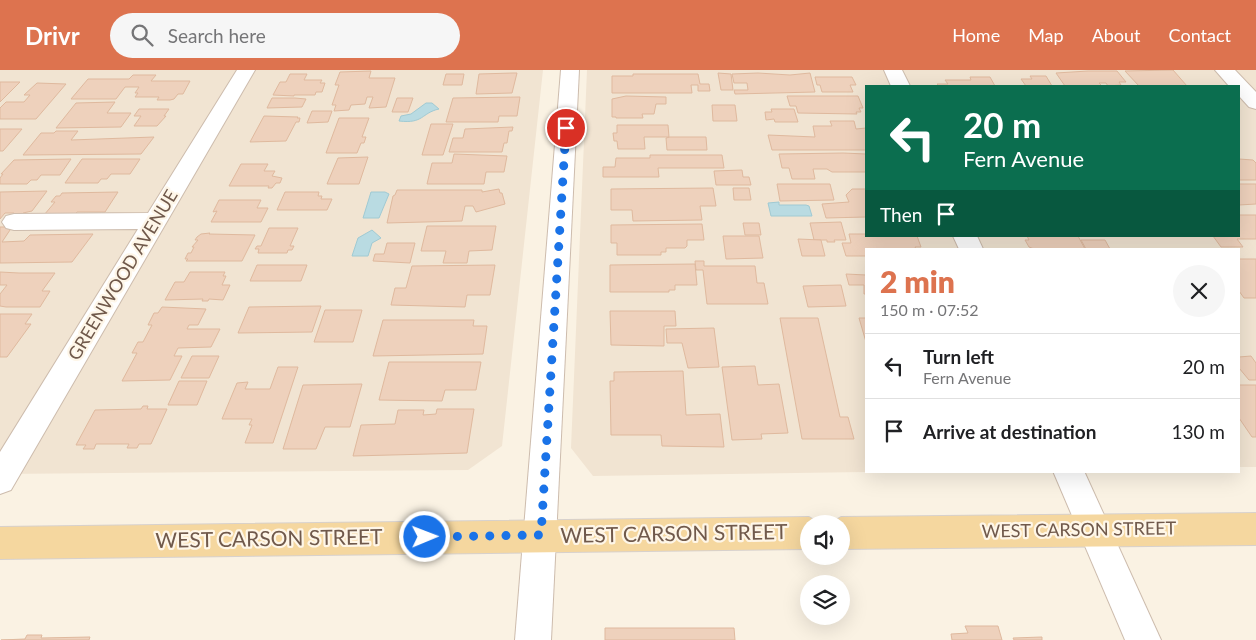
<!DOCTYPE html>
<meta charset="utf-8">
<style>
body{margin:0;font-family:Lato,sans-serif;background:#f6f6f6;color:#202124;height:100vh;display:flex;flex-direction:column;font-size:19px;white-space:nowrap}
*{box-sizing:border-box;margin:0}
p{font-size:16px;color:#757577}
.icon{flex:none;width:28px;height:28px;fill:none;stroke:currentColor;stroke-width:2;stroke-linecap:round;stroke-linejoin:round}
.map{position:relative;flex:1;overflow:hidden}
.panel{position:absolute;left:865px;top:178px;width:375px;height:225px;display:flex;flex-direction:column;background:#fff;border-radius:0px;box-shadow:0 5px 20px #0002}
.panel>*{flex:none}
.guide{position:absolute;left:865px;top:15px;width:375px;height:152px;border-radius:0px;box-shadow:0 5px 20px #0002;background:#0b6e4f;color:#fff;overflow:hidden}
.fabs{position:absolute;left:800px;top:445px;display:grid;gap:10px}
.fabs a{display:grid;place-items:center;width:50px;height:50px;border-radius:50%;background:#fff;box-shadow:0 5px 20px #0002;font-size:25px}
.pin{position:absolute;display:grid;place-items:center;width:42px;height:42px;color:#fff;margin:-21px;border:2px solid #fff;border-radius:50%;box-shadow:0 1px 5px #0007}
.me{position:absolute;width:55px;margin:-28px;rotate:89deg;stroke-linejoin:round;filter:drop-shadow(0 0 4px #0008)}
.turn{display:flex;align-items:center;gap:18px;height:105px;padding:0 15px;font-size:22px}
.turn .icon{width:65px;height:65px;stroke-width:2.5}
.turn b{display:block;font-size:35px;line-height:42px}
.then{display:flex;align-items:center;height:48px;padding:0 15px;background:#0003;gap:10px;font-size:19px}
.round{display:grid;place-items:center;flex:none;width:52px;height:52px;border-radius:26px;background:#f6f6f6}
.head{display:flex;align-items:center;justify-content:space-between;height:85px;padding:0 15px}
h1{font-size:30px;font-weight:800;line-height:38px;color:#dd734f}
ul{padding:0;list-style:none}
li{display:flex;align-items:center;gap:15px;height:65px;padding:0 15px;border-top:1px solid #e0e0e0}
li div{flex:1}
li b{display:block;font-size:19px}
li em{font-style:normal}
header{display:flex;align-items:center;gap:30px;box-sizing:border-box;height:70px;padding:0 25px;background:#dd734f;color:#fff}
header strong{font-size:24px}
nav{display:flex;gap:28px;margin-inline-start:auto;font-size:18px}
.search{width:350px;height:45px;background:#f6f6f6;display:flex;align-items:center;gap:12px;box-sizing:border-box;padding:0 18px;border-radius:28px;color:#757577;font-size:19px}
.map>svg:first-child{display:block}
.residential{fill:#f1e4d2;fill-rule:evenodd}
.water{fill:#b9dbe2;stroke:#a0cad3}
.building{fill:#eed1bc;stroke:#dfb99e}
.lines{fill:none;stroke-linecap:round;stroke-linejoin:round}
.minor-casing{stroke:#cdbcad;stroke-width:2}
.major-casing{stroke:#d7d1cd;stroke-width:2}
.minor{fill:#fff;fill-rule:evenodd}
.major{fill:#f5d79f;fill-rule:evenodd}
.route{stroke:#1a73e8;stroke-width:9;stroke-dasharray:0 16.2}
.labels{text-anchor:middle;stroke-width:4.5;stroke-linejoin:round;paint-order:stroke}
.street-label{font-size:18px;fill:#70594b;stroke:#fef6e8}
.near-street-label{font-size:21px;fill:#70594b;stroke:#fef6e8}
</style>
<header>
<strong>Drivr</strong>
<div class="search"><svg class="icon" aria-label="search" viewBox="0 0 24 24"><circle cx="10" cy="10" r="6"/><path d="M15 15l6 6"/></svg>Search here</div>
<nav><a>Home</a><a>Map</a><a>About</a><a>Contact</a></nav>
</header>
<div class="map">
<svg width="1256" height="570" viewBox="0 0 1256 570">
<rect width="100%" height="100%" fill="#faf2e3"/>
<!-- residential -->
<g class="residential">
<polygon points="0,0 543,0 502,376 468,400 0,404"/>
<path d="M587,0H1256V397H1239V179H866V401H932L593,406L571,378ZM866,16H1239V166H866Z"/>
</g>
<!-- water -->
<g class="water">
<path d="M426,33H432L439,39C421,43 424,54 399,51L401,46L411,44Z"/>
<polygon points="371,122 385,122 389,124 379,148 363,148"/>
<polygon points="779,132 779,135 806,135 809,136 812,146 771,146 768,133"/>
<polygon points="372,160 381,168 372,173 368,186 352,186 358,168"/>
</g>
<!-- building -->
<g class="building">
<polygon points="1173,0 1187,16 1139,16 1125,1"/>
<polygon points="371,1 369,8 395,8 386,37 369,38 373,27 367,27 365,34 351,35 349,40 334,41 336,35 332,35 339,15 335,15 340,2"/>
<polygon points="1088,1 1117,1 1126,12 1119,12 1121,15 1108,16 1106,13 1099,13 1102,16 1065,16 1056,3"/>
<polygon points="513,3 517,3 512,23 476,24 479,4"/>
<polygon points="718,3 731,4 733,20 721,20"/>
<polygon points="758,3 790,5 810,3 815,22 735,24 734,20 748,20 747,13 734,13 732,4"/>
<polygon points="290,4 307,4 304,10 322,10 320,13 325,13 322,22 316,22 315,25 294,25 294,26 273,25 280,12 286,12"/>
<polygon points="446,4 464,4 462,15 443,15"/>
<polygon points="633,4 698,4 700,14 709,14 710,21 698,21 698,15 691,15 692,23 612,23 612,6 633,6"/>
<polygon points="133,5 156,5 151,11 190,11 183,24 178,24 174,29 170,30 157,30 159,27 135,27 138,23 135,23 139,17 125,17 116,29 71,29 88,9 129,9"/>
<polygon points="1030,6 1046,6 1052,16 1026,16 1021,9 1032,9"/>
<polygon points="815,7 852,7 856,15 850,15 853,22 822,22 820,15 817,15"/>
<polygon points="970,7 990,7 995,16 939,16 937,14 948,14 945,10 971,10"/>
<polygon points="0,12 20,12 0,32"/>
<polygon points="37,13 66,14 36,49 0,49 0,38 6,32 24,32 30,25 24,25"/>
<polygon points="626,26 666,27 666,34 656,34 654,44 642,44 643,48 616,48 616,47 612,47 612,29"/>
<polygon points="787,26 858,26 863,38 859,38 861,42 856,42 857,44 798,43 796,36 790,36"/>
<polygon points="520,27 517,46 499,46 498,52 446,52 453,28"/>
<polygon points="272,28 295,28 306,29 302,37 267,38"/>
<polygon points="397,28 413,28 408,42 392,42"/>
<polygon points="115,32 107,43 131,43 121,57 56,58 76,33"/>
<polygon points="712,35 735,35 737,51 713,51"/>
<polygon points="139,39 169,39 164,46 166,46 157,56 134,56 141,46 134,46"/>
<polygon points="771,39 794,39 798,52 775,52 774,49 766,50 765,42 772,42"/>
<polygon points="312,41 332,41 328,52 307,53"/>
<polygon points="264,46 298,47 297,48 300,48 299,52 296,52 286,71 250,72"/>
<polygon points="339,48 369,48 362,67 366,67 364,73 361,73 357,83 326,83"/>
<polygon points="830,51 854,51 856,59 866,58 866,80 772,80 768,65 815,67 813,56 832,56"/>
<polygon points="431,54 453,54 443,85 422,85"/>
<polygon points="617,55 668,55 669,67 644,67 645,79 618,79 617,71 614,71 613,63 617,63"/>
<polygon points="513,57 512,61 509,61 507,73 504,73 502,82 449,82 453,68 463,68 465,59"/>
<polygon points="0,59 22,59 3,81 0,81"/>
<polygon points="56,61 78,61 71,70 154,67 141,84 23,85 41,63 54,63"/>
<polygon points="670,67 706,67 707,80 667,80 666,68"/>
<polygon points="843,83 866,84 866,102 832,102 827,99 813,99 815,109 792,109 789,98 782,98 779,84"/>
<polygon points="454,84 507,86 504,102 486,102 484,114 427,114 432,93 452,93"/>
<polygon points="650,85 722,85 724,98 658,98 659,107 603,107 603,97 615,97 616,88 650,88"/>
<polygon points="368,87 359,114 327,114 338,88"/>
<polygon points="71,89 60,105 41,105 37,110 31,110 27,114 0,114 0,108 3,104 1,104 14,90"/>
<polygon points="82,89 140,89 130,104 111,104 107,109 101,109 98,113 65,113"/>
<polygon points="1239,89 1253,90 1256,93 1256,110 1239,110"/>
<polygon points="241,94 268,94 264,101 275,101 272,106 282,108 280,113 276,113 272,118 268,118 269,116 229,116"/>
<polygon points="742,100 743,107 749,107 751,115 716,115 714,101"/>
<polygon points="777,114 830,114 834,130 780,131"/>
<polygon points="1239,114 1256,114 1256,134 1239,135"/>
<polygon points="713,118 716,136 700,136 702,150 633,151 632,140 611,140 611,119"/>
<polygon points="733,118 749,118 751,130 734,130"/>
<polygon points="499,119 500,123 502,123 505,134 476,142 473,136 465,136 462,151 387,153 393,126 395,125 397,120 482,120 482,122"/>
<polygon points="852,119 866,119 866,147 826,148 822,134 849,132 846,125"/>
<polygon points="47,121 32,141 23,143 20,146 12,146 14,143 5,143 0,149 0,122"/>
<polygon points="118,122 105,142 77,142 72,149 44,145 55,132 51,132 56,126 60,126 62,123"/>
<polygon points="285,122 319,122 318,126 322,126 321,129 332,129 327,140 277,140"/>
<polygon points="219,130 261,130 257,138 268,138 261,152 211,152 217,141 213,142"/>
<polygon points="1239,145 1256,145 1256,169 1237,169 1243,177 1221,177 1213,166 1239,166"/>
<polygon points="841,152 846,170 834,170 835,172 827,172 827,170 814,170 810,153"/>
<polygon points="743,153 759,153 761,165 745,165"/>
<polygon points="702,154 704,170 687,170 687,176 685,178 666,178 666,182 661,182 661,185 617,185 617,173 611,173 611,155"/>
<polygon points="427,156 496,156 492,180 469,181 467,193 443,193 446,181 421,181"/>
<polygon points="0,157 12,157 2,172 24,171 30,165 93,164 72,192 0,193"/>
<polygon points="269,158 298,158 290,176 294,176 292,180 288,180 287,183 258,183 259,179 255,179 257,176 261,176"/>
<polygon points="210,163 209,164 255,165 242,191 186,191 188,189 185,189 188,183 191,183 194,177 192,177 198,170 195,170 197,167 201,164"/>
<polygon points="849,164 866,164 866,166 917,166 921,177 915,177 916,179 866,179 866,186 846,186 842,173 851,173"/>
<polygon points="723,166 759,166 763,188 726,189"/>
<polygon points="1027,166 1078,166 1085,179 1034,179 1029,177 1025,170 1029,170"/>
<polygon points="798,169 821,170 825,186 802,186"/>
<polygon points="1081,170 1105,170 1110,179 1086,179"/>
<polygon points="387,173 415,173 410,193 373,191 375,184 384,184"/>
<polygon points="1239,189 1256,189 1256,228 1244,228 1239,221"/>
<polygon points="695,191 704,191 704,196 755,196 757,213 764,213 768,234 707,234 703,200 696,200"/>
<polygon points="695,194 697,215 675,215 675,220 669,220 669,222 610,222 610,195"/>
<polygon points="257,195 307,195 301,211 250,211"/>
<polygon points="495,195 490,225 467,225 465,237 391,235 395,218 406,218 412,196"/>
<polygon points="0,202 19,203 55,203 42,221 50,221 40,237 6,237 0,236 0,224 7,215 0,215"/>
<polygon points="190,202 225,202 223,206 226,206 222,215 230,215 223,230 209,229 208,231 202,231 203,229 165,230 175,212 184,212"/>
<polygon points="846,204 866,205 866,224 864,224 864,215 849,215"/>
<polygon points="841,215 846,236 808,237 803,216"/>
<polygon points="321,236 312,262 238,263 249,237"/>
<polygon points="162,237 206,239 198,255 189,255 187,259 220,259 211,277 178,278 174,286 182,286 170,310 122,311 137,283 132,283 138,272 143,272 152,255 148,255 154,243 158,243"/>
<polygon points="325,240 362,240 353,272 314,272"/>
<polygon points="610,241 675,241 676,256 664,256 664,276 611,275"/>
<polygon points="0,244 32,244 25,254 31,254 7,287 0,287"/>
<polygon points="780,248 818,248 840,347 848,347 854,369 802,369"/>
<polygon points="859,248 866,248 866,272"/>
<polygon points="383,250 474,250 473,256 487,256 483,284 373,286"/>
<polygon points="714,258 719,297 688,298 682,273 667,273 666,259"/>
<polygon points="192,286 219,286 209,308 181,308"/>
<polygon points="1251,286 1256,293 1256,310 1249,310 1239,298 1239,287"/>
<polygon points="389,292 481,292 476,320 445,320 442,331 379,330"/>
<polygon points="755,296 758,315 779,314 788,363 761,364 762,369 732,370 722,297"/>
<polygon points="278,297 298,297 273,373 245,373 252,355 249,355 252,349 222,349 237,313 248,312 245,319 270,319"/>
<polygon points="683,301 686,345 720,344 724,377 662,376 661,365 611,365 610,311 614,311 614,302"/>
<polygon points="179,311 207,311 197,335 168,335"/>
<polygon points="362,314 350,357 325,357 316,379 283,379 303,315"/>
<polygon points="1239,315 1256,315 1256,367 1252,367 1239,348"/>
<polygon points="143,336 148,336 147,339 167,339 151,374 139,374 137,378 127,378 129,374 96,374 94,379 83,379 86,375 76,375 95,340 141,339"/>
<polygon points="437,339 474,339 467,383 353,386 361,355 395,354 398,340 424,340 423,345 436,344"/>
<polygon points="965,556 998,556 1002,570 952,570 951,564 968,563"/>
<polygon points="605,558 734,558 735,570 605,570"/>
<polygon points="27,565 42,565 41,568 90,567 89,570 1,570 25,569"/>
<polygon points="1042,567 1042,570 1014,570 1013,568"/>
</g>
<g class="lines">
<!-- minor casing -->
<g class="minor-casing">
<g id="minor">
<polygon points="237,0 255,0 11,420 0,424 0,382 138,159 14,160 6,158 2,152 6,146 14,144 148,143"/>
<polygon points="561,0 579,0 551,570 515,570"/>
<polygon points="884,0 902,0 910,16 891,16"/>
<polygon points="1215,0 1235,0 1256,22 1256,39 1249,37 1239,26 1239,16 1229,16"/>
<polygon points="953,166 977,166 983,179 959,179"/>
<polygon points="1053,401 1084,401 1161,570 1125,570"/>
</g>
</g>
<!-- major casing -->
<g class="major-casing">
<g id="major">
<polygon points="1256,443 1256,475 841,479 841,454 829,454 841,447"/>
<polygon points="809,447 821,454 809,454 809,479 0,489 0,457"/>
</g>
</g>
<!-- minor -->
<use href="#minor" class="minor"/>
<!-- major -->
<use href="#major" class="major"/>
</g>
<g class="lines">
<!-- route -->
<polyline class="route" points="425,467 541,465 566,58"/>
</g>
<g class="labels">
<!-- street labels -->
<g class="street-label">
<text transform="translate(123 205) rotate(-59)" y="6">GREENWOOD AVENUE</text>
<text transform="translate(1079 460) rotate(-1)" y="6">WEST CARSON STREET</text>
</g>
<!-- near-street labels -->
<g class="near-street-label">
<text transform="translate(674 464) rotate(-1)" y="7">WEST CARSON STREET</text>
<text transform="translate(269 469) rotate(-1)" y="7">WEST CARSON STREET</text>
</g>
</g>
</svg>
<div class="fabs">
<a><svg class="icon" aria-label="sound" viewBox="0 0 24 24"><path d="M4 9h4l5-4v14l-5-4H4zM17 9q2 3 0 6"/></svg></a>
<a><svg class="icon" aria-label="layers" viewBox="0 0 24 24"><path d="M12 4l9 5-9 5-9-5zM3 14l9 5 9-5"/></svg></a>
</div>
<div class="pin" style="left:566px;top:58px;background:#d93025"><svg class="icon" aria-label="arrive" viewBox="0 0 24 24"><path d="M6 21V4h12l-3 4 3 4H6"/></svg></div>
<svg class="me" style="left:425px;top:467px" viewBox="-20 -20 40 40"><circle r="17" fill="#1a73e8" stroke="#fff" stroke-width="3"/><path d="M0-11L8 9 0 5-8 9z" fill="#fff"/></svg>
<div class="guide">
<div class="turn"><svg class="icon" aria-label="left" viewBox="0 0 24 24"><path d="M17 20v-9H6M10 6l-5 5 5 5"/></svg><div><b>20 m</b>Fern Avenue</div></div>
<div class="then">Then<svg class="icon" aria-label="arrive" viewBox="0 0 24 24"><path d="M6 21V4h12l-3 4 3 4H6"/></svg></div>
</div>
<section class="panel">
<div class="head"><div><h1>2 min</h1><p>150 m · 07:52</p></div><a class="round"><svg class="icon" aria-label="close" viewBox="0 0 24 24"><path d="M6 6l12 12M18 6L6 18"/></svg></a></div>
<ul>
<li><svg class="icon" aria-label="left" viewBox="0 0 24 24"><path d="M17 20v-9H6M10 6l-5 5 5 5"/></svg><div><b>Turn left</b><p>Fern Avenue</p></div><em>20 m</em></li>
<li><svg class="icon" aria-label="arrive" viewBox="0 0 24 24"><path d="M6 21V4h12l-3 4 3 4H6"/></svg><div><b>Arrive at destination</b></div><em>130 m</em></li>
</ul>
</section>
</div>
